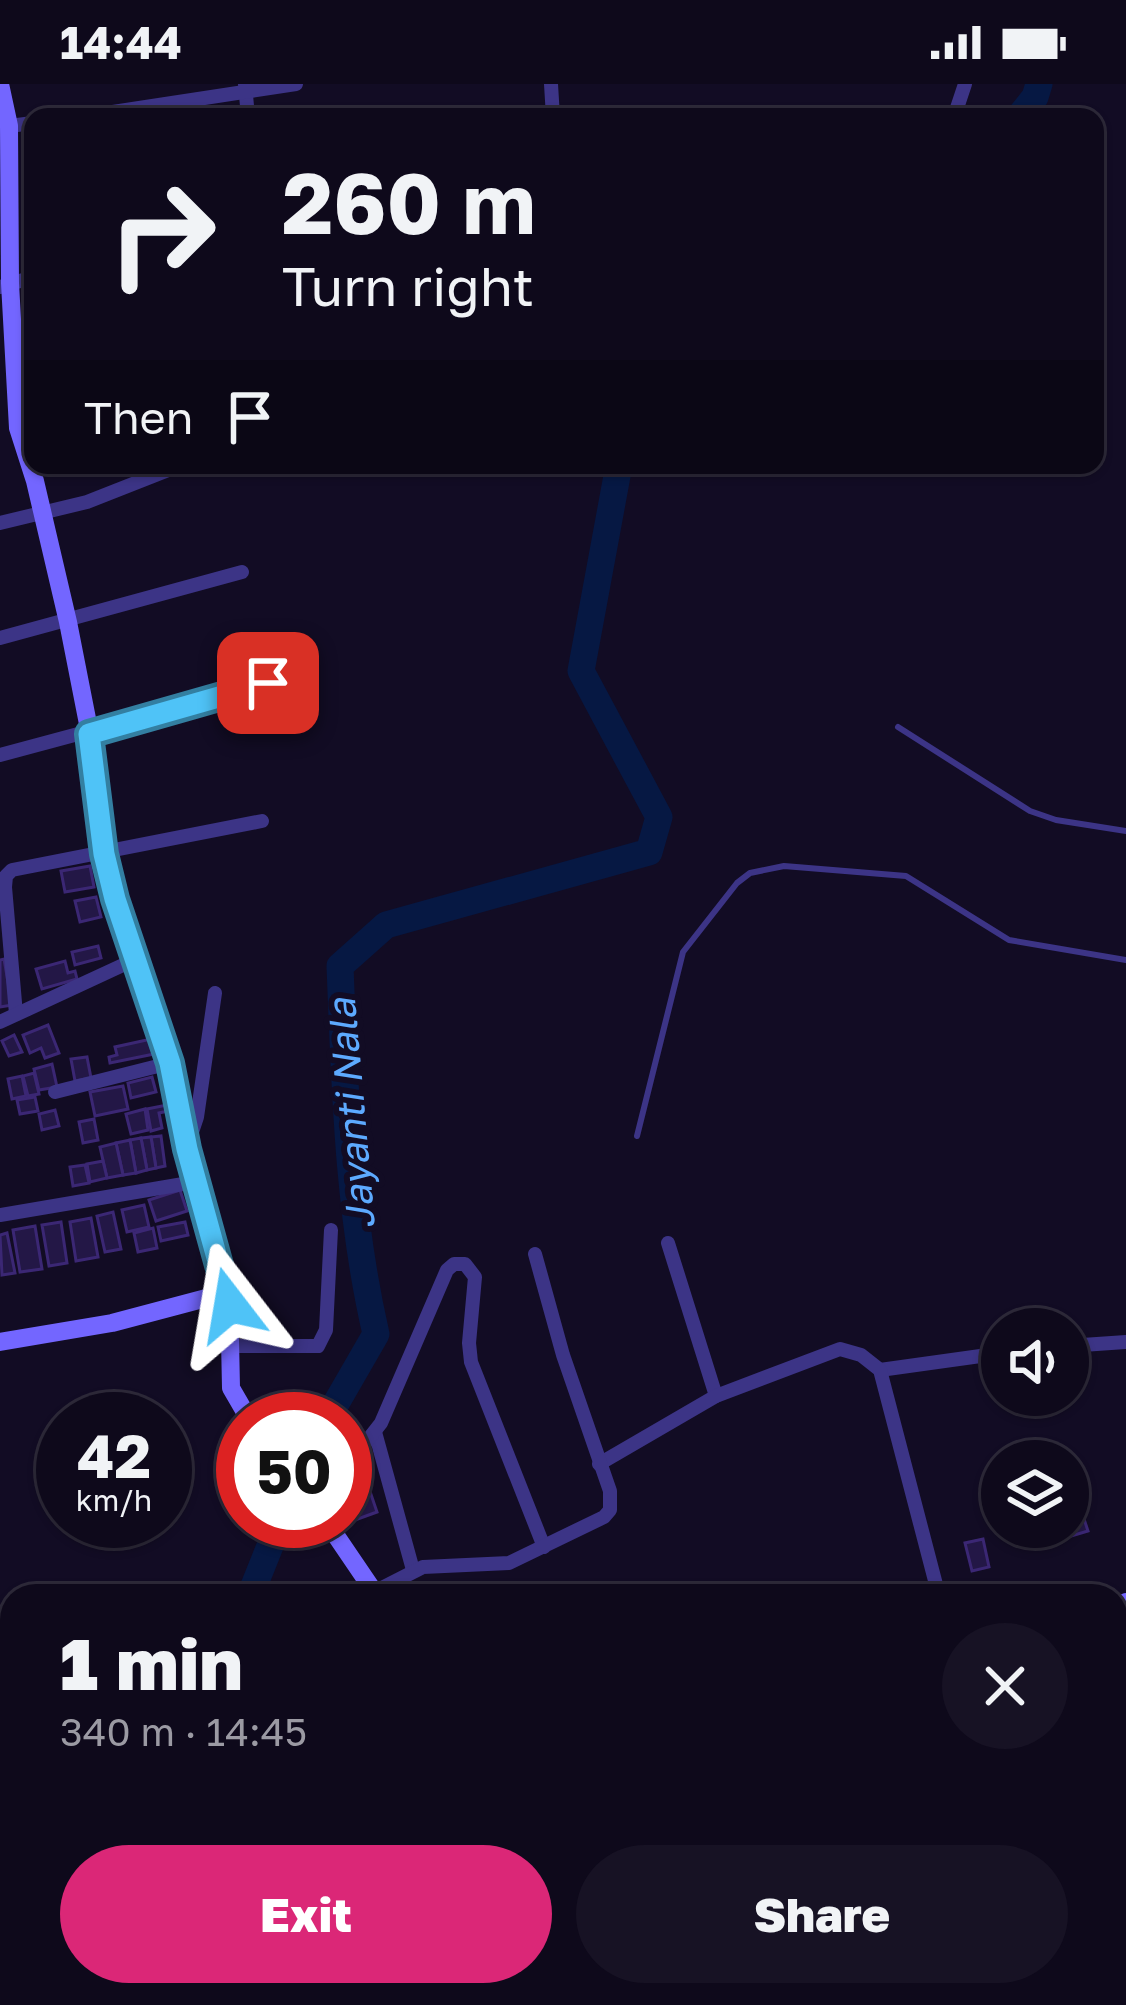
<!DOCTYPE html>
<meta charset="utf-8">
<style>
body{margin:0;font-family:"Golos Text",sans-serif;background:#171224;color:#f1f3f6;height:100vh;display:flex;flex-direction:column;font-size:45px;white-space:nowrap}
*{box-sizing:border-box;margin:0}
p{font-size:39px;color:#9b9aa3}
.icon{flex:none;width:66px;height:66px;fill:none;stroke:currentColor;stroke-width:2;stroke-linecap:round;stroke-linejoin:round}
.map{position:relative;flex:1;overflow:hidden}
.panel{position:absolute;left:0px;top:1500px;width:1128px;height:423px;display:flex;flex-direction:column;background:#0e091b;border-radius:36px 36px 0 0;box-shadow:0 3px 9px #0004,0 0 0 3px #2e2a3a}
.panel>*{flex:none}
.top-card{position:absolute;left:24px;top:24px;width:1080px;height:366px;border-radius:24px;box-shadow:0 3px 9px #0004,0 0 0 3px #2e2a3a;background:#0e091b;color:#f1f3f6;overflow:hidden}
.buttons{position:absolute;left:981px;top:1224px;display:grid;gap:24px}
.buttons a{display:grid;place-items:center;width:108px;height:108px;border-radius:50%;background:#0e091b;box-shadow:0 3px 9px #0004,0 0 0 3px #2e2a3a;font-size:60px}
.speed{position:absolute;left:36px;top:1308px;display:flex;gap:24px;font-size:60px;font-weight:700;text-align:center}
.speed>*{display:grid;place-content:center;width:156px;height:156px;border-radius:50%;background:#0e091b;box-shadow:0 3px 9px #0004,0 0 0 3px #2e2a3a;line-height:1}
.speed small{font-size:30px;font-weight:400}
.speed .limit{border:18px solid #d22;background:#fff;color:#111}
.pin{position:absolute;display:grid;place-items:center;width:102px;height:102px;color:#fff;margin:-51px;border-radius:24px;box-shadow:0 6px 18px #0006}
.me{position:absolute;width:132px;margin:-66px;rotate:346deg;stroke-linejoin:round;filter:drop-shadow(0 0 9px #0008)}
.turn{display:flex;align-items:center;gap:42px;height:252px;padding:0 60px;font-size:54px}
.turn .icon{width:156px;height:156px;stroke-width:2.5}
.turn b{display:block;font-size:84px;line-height:102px}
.then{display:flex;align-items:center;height:114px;padding:0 60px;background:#0003;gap:24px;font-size:45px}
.round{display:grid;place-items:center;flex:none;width:126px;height:126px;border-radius:63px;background:#171224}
.headline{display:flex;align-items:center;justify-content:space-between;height:204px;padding:0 60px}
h1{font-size:72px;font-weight:800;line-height:90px}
.button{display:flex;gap:24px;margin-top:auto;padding:24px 60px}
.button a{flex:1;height:138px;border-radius:72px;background:#db2777;color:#fff;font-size:48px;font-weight:800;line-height:138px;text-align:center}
.button a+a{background:#171224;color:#f1f3f6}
.status{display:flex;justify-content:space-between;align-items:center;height:84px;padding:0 60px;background:#0e091b;direction:ltr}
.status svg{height:33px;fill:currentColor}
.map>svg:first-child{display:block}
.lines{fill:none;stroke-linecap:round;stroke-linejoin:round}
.river{stroke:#061843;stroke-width:27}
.building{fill:#231746;stroke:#3b2774;stroke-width:3}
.lane{stroke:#3c3486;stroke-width:6}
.street{stroke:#3c3486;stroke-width:14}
.secondary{stroke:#7366ff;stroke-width:18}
.route-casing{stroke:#337fa1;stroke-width:30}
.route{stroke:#4fc3f7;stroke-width:21}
.labels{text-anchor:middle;stroke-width:12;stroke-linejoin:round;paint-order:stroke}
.water-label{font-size:39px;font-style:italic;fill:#5daaff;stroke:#120c24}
</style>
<div class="status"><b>14:44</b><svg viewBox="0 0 49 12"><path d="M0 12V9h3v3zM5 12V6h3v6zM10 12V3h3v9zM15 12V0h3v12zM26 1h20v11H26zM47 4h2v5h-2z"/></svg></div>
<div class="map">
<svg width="1126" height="1921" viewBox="0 0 1126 1921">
<rect width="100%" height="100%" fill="#120c24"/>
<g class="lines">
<!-- river -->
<g class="river">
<polyline points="1019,33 1035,13 1039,0"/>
<path d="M327,1335L376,1250C348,1129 345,1007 340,882L386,841L649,768L659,733L581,587L619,381"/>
<polyline points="250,1512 280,1437"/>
<polyline points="146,1921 148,1911"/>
</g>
</g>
<!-- building -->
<g class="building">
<polygon points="90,782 94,803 65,808 61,787"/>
<polygon points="96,813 101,833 80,838 75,817"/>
<polygon points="98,862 101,874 75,881 72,868"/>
<polygon points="4,875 12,921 0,923 0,876"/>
<polygon points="65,877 68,889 75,887 77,895 42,905 36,885"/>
<polygon points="48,941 59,969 45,974 41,964 30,969 23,951"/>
<polygon points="14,951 22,968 9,972 2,957"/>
<polygon points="151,955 154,970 110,979 109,973 117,971 115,963"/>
<polygon points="87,973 91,994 75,997 71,975"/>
<polygon points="52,980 57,1003 39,1006 34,985"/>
<polygon points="34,989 39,1010 28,1012 23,992"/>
<polygon points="22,992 26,1012 12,1015 8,995"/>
<polygon points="152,993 156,1008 131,1014 128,999"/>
<polygon points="123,1002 128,1025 95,1032 90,1008"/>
<polygon points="35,1013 38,1027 20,1030 17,1016"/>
<polygon points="167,1021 168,1027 159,1029 162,1044 151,1047 147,1025"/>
<polygon points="145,1025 148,1046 131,1050 126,1030"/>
<polygon points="55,1026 59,1042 42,1046 39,1030"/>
<polygon points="94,1035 98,1056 83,1059 79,1038"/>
<polygon points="161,1052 165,1082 156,1084 151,1053"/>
<polygon points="151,1053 156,1084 147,1086 141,1054"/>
<polygon points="141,1054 147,1086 136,1089 130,1056"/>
<polygon points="130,1056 136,1089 123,1091 116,1059"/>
<polygon points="116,1059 123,1091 107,1094 100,1063"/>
<polygon points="103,1077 107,1094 90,1098 87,1080"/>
<polygon points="85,1081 89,1099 73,1102 70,1083"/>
<polygon points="180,1106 187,1127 156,1137 149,1116"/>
<polygon points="144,1121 149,1143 127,1148 122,1126"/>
<polygon points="113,1128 121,1165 105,1168 97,1132"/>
<polygon points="91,1134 98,1173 76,1177 70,1138"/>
<polygon points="61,1138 67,1179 49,1182 42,1141"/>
<polygon points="185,1138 188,1151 161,1157 158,1143"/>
<polygon points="35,1142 42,1185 20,1188 13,1146"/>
<polygon points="153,1144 157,1164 138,1168 134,1149"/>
<polygon points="7,1149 15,1189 2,1191 0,1151"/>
<polygon points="360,1378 377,1428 344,1440 345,1390"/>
<polygon points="1081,1426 1088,1447 1071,1452 1068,1430"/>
<polygon points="983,1455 989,1483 972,1487 965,1459"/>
<polygon points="1126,1655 1126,1689 1117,1694 1116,1660"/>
</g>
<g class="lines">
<!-- lane -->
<g class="lane">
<polyline points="898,643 1030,727 1056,736 1126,747"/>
<polyline points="637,1052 683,868 737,799 750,789 784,782 906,792 1009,856 1126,876"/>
</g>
<!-- street -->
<g class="street">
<polyline points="245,0 248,33"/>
<polyline points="551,0 553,33"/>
<polyline points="80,33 296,0"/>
<polyline points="954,33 965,0"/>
<polyline points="9,42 33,39"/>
<polyline points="0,203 33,193"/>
<polyline points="0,439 87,418 181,381"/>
<polyline points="0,554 242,488"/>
<polyline points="0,671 268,599"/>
<polyline points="16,930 5,803 6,792 12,786 262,737"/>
<polyline points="0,938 136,875"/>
<polyline points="55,1008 170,979"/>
<polyline points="187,1063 197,1033 215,909"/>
<polyline points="0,1131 195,1098"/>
<polyline points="668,1159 716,1312"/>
<polyline points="232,1262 318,1262 326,1246 331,1146"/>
<polyline points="1068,1262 1126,1258"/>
<polyline points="880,1286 1002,1269"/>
<polyline points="375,1348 413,1486"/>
<polyline points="599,1380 716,1312 840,1265 861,1271 880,1286 939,1512"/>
<polyline points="345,1385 381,1339 447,1186 454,1180 465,1180 475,1193 469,1259 471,1278 544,1463"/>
<polyline points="374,1508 423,1483 509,1479 604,1433 610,1426 610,1407 563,1271 535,1170"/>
<polyline points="1121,1521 1126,1540"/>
<polyline points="0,1672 1,1683 12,1691"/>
<polyline points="0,1746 12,1746"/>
<polyline points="1116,1882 1126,1880"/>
<polyline points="639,1911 642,1921"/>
<polyline points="957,1911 958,1921"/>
<polyline points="1103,1911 1109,1921"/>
<polyline points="0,1921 26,1921"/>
<polyline points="69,1921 71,1911"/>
<polyline points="841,1921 882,1911"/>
</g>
<!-- secondary -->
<g class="secondary">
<polyline points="0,0 9,42 10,199 18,344 35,397 68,538 90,650 104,770 115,815 170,979 187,1065 229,1208 231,1304 249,1335"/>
<polyline points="0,1258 112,1239 229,1208"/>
<polyline points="326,1437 377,1512"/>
<polyline points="1116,1523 1126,1518"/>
<polyline points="509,1911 512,1921"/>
<polyline points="359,1921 376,1911"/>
</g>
</g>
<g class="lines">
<!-- route casing -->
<g class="route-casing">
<polyline id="route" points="230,1221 187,1065 170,979 115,815 104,770 89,650 268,599"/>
</g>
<!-- route -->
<use href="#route" class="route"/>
</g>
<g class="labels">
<!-- water labels -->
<g class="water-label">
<text transform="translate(351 1030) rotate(-95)" y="14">Jayanti Nala</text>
</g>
</g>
</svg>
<div class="buttons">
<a><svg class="icon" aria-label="sound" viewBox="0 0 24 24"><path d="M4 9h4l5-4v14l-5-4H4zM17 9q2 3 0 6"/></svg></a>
<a><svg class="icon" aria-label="layers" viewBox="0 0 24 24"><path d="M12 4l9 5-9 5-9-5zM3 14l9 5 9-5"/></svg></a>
</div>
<div class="speed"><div>42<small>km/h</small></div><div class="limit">50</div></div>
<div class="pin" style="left:268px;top:599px;background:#d93025"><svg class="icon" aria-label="arrive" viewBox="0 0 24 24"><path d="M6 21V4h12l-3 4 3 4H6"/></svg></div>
<svg class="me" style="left:230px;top:1221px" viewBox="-20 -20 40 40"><path d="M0-17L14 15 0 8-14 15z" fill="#4fc3f7" stroke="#fff" stroke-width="4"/></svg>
<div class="top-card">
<div class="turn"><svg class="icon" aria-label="right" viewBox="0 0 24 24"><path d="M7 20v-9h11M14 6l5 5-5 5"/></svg><div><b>260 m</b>Turn right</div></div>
<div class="then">Then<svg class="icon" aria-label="arrive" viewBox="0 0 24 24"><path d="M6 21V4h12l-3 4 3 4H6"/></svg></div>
</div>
<section class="panel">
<div class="headline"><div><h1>1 min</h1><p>340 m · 14:45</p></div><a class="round"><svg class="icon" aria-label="close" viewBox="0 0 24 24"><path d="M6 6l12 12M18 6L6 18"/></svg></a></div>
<div class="button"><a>Exit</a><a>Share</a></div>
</section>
</div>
